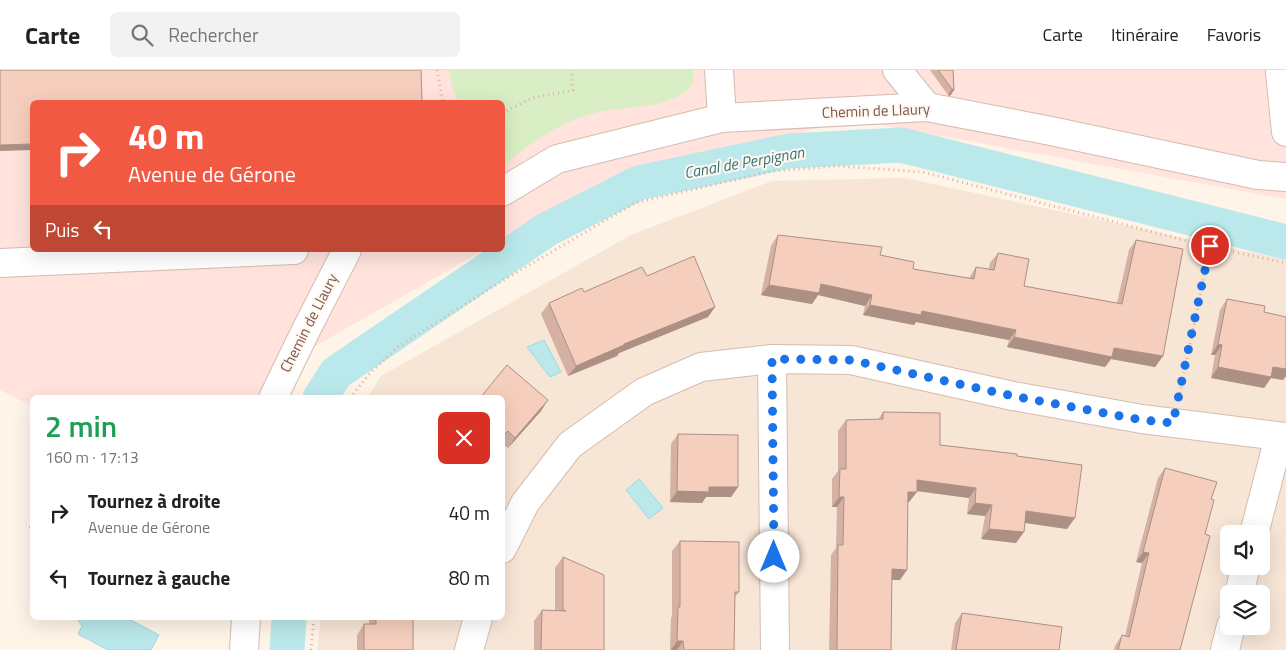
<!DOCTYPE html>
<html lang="fr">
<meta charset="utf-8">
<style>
body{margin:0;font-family:"Titillium Web",sans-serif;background:#f2f2f2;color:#222;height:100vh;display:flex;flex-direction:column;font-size:19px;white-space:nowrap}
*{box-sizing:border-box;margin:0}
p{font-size:16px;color:#767676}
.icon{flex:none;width:28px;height:28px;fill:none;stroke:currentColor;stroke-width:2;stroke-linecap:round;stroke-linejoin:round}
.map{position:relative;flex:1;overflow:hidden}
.details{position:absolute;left:30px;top:325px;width:475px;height:225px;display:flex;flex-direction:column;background:#fff;border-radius:8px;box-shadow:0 5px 20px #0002}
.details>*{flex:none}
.guide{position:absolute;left:30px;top:30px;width:475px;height:152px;border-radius:8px;box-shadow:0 5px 20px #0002;background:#f25943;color:#fff;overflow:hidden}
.tools{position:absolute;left:1220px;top:455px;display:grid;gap:10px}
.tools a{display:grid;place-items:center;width:50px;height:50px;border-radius:8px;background:#fff;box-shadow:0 5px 20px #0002;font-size:25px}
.pin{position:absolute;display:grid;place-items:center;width:42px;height:42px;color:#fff;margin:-21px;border:2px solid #fff;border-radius:50%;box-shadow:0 1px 5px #0007}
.me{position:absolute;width:55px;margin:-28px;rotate:0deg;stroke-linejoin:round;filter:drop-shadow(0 0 4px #0008)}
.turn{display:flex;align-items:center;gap:18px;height:105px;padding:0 15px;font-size:22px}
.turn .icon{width:65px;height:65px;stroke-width:2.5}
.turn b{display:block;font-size:35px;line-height:42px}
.then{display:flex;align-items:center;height:48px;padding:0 15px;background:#0003;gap:10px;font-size:19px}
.round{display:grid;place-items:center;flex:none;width:52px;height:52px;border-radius:8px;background:#f2f2f2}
.headline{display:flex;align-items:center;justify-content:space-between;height:85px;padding:0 15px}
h1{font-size:30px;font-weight:600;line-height:38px;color:#1e9e55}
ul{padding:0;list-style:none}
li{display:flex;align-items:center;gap:15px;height:65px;padding:0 15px}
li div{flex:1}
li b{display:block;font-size:19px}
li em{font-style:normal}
header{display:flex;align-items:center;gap:30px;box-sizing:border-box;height:70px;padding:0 25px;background:#fff;border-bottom:1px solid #e0e0e0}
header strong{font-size:24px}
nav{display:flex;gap:28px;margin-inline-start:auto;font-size:18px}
.search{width:350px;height:45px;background:#f2f2f2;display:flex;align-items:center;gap:12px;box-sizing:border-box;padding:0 18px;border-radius:8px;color:#767676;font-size:19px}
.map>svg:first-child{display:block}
.residential{fill:#f7e5d6;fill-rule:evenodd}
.commercial{fill:#ffe3dc}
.green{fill:#daeec5}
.water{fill:#bae8eb;stroke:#9fdadd}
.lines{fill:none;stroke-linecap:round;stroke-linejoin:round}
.canal{stroke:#bae8eb;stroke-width:35}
.minor-casing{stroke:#d5bcaf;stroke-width:30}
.path{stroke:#dcb19f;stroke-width:3;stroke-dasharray:1 4;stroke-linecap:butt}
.minor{stroke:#fff;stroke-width:28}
.wall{fill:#d4b1a3}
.shaded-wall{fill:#ac9084}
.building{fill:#f6cebd;stroke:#ac9084}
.route{stroke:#1a73e8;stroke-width:9;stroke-dasharray:0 16.2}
.labels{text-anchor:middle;stroke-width:4;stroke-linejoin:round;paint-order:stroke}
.street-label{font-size:15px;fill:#7c5649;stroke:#fff8f1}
.water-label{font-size:16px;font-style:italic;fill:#38767b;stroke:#fff8f1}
</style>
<header>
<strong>Carte</strong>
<div class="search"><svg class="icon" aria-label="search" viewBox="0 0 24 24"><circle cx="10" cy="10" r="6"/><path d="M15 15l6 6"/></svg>Rechercher</div>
<nav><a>Carte</a><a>Itinéraire</a><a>Favoris</a></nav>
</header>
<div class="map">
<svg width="1286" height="580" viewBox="0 0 1286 580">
<rect width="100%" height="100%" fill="#fef4e8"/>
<!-- residential -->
<path class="residential" d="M905,108L1286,190V580H317L321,548H502V328L368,327L381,306L631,165L772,111ZM1229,464H1261V496H1229ZM1229,524H1261V556H1229Z"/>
<!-- commercial -->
<polygon class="commercial" points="0,0 1286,0 1286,129 853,50 613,107 503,169 502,32 32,32 32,180 484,180 296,287 286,327 32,328 32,336 0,320"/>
<!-- green -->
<path class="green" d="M449,0H693C693,3 694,8 693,11C683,38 627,37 604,41C594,43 581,47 571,51C546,62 524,79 503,95L502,32H458L451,13Z"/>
<!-- water -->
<g class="water">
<polygon points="544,270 561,302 550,307 527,277"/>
<polygon points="639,409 663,438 649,449 626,420"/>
<polygon points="76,548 127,548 159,565 151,580 108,580 78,564 82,556"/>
</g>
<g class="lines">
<!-- canal -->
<g class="canal">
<polyline points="320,328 336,303 546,160 638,113 789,81 901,75 1286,172"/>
<polyline points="287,580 289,548"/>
</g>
<!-- minor casing -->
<g class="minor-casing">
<g id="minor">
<polyline points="719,0 722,48"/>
<polyline points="897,0 927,37"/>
<polyline points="1286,1 1280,2 1286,62"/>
<polyline points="502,122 557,89 722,48 927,37 1051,61 1258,105 1286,107"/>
<polyline points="0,193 294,180"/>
<polyline points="772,289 775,580"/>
<polyline points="273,328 307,258 347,180"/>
<polyline points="1254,464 1279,367"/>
<polyline points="502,479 525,433 570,375 644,322 701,297 772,289 851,290 1013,326 1142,349 1286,367"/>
<polyline points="1239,524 1246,496"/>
<polyline points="244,580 246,548"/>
<polyline points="469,580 478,548"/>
<polyline points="1225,580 1231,556"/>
</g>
</g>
<!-- path -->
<g class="path">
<polyline points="437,0 443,32"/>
<polyline points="502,43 532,28 573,20 571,0"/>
<polyline points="1180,323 1210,177"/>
<polyline points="350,328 371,302 398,277 502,211 635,133 772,101 838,96 923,102 1210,177 1286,193"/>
<polyline points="311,580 314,548"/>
</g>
<!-- minor -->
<use href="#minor" class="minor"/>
</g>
<!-- wall -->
<g class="wall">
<polygon points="930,0 953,0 954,20 950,26 948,25"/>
<polygon points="778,165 880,185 913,199 969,208 976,197 989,199 990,193 998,183 1024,216 1117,233 1129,180 1136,170 1163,286 1155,297 1111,289 1105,297 1007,277 1009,270 916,252 914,255 863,245 865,236 818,225 812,234 761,225 771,176"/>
<polygon points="647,206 715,237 708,247 619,283 617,286 568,306 541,244 549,233 584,222"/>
<polygon points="1227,229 1264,242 1285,307 1283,310 1271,308 1264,318 1211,308 1215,285 1211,285 1220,240"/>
<polygon points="502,328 541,341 508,378 502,374"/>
<polygon points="883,342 940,375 1017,386 1067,459 1025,453 1016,473 981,469 985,446 967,444 969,428 917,421 909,432 908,432 900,510 892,510 891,580 829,580 831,485 836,478 837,437 832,437 832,409 838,401 838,361 846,350 878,350"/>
<polygon points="678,364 738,417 731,427 706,427 702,433 670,432 671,374"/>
<polygon points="1165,398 1211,429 1205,464 1180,580 1114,580 1115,576 1122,565 1125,566 1142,493 1136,492 1158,408"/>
<polygon points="32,450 32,460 29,458"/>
<polygon points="680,471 739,522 735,527 734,580 670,580 671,548 672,546 672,481"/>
<polygon points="563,487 604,580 534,580 534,551 542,540 555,541 555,498"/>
<polygon points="962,543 1059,580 951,580 955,553"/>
<polygon points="369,548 376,548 413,580 357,580 357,565 364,554 369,554"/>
</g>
<!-- shaded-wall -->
<g class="shaded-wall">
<polygon points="952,19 954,20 950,26 948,25"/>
<polygon points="32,74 32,80 0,81 0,75"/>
<polygon points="821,214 872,225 865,236 818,225 812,234 761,225 769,215"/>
<polygon points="870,235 922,241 1016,260 1009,270 916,252 914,255 863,245"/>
<polygon points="715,237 708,247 619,283 617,286 568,306 576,296 624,274"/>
<polygon points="1014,267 1114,278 1163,286 1155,297 1111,289 1105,297 1007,277"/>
<polygon points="1218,274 1222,275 1215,285 1211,285"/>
<polygon points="1218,297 1273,297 1286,299 1286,307 1285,307 1283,310 1271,308 1264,318 1211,308"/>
<polygon points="548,330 541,341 508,378 515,368"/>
<polygon points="917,410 976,418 969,428 909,420"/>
<polygon points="709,417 738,417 731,427 706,427 702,433 670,432 677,421"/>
<polygon points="908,422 917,422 909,432 900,432"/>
<polygon points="839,427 844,427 837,437 832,437"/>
<polygon points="975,433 992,435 985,446 967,444"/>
<polygon points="1026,441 1075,448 1067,459 1019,452"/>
<polygon points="989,459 1024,462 1016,473 981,469"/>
<polygon points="1143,482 1149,483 1142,493 1136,492"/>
<polygon points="892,499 907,500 900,510 884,510"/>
<polygon points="677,571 683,571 677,580 671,580"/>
</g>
<!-- building -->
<g class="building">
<polygon points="0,0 421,0 422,32 32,32 32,74 0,75"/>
<polygon points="938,0 953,0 954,20 952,19"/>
<polygon points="778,165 882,177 880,185 914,192 913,199 974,209 976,197 994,200 998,183 1029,189 1024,216 1122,234 1136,170 1183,179 1163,286 1114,278 1112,287 1014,267 1016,260 922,241 921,245 870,235 872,225 821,214 819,223 769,215"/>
<polygon points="694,186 715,237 624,274 624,275 576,296 549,233 582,218 584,222 642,197 647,206"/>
<polygon points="1227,229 1265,236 1264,242 1286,247 1286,299 1273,297 1271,307 1218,297 1222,275 1218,274"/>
<polygon points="507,295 548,330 515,368 508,361 502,367 502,328 480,328"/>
<polygon points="883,342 940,343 940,375 1017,384 1017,386 1082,395 1075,448 1026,441 1024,462 989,459 992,435 975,433 976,418 917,410 917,422 908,422 907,500 892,499 891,580 837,580 838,475 843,475 844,427 839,427 840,399 846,399 846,350 883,349"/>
<polygon points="678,364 738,365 738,417 709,417 709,422 677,421"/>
<polygon points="1165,398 1217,412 1211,429 1214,430 1205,464 1210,466 1180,580 1118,580 1122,565 1129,567 1149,483 1143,482"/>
<polygon points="680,471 739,472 739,522 735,522 734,580 684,580 683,571 677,571 678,537 680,537"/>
<polygon points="563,487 604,505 604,580 541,580 542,540 566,541 563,540"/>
<polygon points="962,543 1062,557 1059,580 956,580"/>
<polygon points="376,548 413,548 413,580 364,580 364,554 376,554"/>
</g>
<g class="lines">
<!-- route -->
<polyline class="route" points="774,487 772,289 851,290 1013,326 1142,350 1173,353 1210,176"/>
</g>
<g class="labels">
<!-- street labels -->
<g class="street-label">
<text transform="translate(876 41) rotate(-2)" y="5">Chemin de Llaury</text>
<text transform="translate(309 253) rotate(-63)" y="5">Chemin de Llaury</text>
</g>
<!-- water labels -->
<g class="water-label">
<text transform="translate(744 92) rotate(-10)" y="6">Canal de Perpignan</text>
</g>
</g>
</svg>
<div class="tools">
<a><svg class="icon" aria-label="sound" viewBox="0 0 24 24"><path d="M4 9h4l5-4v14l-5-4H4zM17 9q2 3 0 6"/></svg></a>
<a><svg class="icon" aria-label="layers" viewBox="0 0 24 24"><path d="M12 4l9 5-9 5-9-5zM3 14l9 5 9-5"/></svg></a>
</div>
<div class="pin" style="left:1210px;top:176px;background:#d93025"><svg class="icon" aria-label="arrive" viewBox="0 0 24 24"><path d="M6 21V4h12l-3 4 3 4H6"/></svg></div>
<svg class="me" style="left:774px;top:487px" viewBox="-20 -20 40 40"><circle r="19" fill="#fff"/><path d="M0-13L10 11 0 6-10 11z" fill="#1a73e8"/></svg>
<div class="guide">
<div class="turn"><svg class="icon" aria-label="right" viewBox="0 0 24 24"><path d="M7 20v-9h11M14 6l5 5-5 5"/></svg><div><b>40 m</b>Avenue de Gérone</div></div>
<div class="then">Puis<svg class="icon" aria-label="left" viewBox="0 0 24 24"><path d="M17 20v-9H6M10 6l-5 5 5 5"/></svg></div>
</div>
<section class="details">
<div class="headline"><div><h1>2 min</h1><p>160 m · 17:13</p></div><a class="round" style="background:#d93025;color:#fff"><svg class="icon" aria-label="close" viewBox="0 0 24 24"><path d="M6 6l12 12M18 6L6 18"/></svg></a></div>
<ul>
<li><svg class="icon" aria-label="right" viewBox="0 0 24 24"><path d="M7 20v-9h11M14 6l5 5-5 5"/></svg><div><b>Tournez à droite</b><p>Avenue de Gérone</p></div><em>40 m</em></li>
<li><svg class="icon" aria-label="left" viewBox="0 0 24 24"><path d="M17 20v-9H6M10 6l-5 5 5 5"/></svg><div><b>Tournez à gauche</b></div><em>80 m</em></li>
</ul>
</section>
</div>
